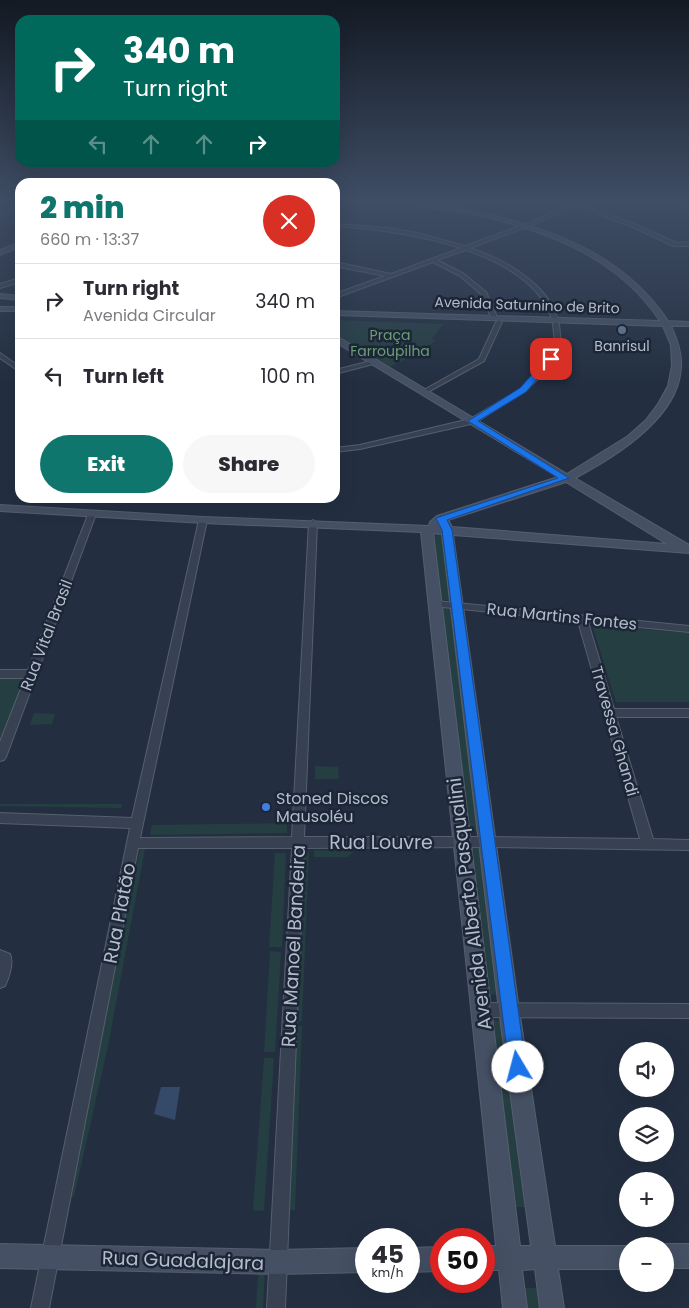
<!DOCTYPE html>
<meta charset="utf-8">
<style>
body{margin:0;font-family:Poppins,sans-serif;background:#f7f7f7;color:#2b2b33;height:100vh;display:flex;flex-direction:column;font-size:19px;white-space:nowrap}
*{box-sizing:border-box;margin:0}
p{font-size:16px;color:#7c7c81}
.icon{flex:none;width:28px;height:28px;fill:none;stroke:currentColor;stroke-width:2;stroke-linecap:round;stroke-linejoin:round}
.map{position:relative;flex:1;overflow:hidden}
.sheet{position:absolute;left:15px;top:178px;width:325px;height:325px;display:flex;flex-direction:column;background:#fff;border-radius:15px;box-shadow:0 5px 20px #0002}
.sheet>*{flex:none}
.top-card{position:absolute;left:15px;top:15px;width:325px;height:152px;border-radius:15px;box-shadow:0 5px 20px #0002;background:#00695c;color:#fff;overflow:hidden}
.tools{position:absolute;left:619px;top:1042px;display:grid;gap:10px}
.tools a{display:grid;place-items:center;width:55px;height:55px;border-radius:50%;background:#fff;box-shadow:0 5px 20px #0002;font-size:25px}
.speed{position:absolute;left:355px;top:1228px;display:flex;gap:10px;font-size:25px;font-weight:700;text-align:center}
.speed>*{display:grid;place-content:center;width:65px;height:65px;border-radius:50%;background:#fff;box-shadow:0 5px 20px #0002;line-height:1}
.speed small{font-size:12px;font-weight:400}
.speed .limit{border:8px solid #d22;background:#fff;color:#111}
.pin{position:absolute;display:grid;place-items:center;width:42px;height:42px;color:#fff;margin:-21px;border-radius:10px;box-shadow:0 2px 8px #0006}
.me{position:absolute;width:55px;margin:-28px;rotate:352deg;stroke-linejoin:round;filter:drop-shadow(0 0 4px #0008)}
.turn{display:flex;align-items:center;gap:18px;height:105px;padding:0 25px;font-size:22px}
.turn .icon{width:65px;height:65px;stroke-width:2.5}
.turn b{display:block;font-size:35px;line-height:42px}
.lanes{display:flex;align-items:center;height:48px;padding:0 25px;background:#0003;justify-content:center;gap:25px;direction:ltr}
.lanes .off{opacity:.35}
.round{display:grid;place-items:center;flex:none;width:52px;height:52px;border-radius:26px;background:#f7f7f7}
.overview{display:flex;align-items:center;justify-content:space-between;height:85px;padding:0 25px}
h1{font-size:30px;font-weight:800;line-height:38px;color:#0f766e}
.cta{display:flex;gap:10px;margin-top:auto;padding:10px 25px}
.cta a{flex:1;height:58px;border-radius:30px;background:#0f766e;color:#fff;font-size:20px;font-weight:800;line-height:58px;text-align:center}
.cta a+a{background:#f7f7f7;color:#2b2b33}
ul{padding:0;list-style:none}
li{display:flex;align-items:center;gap:15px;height:75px;padding:0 25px;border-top:1px solid #e1e1e2}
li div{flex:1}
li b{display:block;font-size:19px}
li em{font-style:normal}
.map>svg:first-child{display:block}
.green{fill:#253e42}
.water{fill:#354969}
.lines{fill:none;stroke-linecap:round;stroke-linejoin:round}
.street-casing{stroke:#555f6e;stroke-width:2}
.secondary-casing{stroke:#555f6e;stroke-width:2}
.street{fill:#374151;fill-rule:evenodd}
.secondary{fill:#455064;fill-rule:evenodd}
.route{fill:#1a73e8;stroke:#114b97}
.service-dot{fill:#5c6f8a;stroke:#1c2636;stroke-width:2}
.shop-dot{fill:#3f7fe0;stroke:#1c2636;stroke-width:2}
.labels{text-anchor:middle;stroke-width:5;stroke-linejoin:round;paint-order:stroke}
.far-street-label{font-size:14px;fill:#b3bccb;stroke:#1c2636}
.far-park-label{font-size:14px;fill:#699e76;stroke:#1c2636}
.far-poi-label{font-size:14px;fill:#b3bccb;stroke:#1c2636}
.street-label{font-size:16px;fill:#b3bccb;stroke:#1c2636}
.poi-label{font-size:16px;fill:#b3bccb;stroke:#1c2636;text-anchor:start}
.near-street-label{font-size:19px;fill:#b3bccb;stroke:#1c2636}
</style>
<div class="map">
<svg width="689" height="1308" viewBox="0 0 689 1308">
<rect width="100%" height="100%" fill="#232f41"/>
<!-- green -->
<g class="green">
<polygon points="335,320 443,324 432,339 436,340 420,352 390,367 335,334"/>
<polygon points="429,530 445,532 451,601 439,599"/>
<polygon points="439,608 453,608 480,831 464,831"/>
<polygon points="592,625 689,633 689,702 616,702"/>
<polygon points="30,675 0,751 0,679 23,679 25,676"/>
<polygon points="34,713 55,714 52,724 30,725"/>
<polygon points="315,766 338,767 339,779 315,779"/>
<polygon points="0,804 122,804 121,808 0,806"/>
<polygon points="287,823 287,833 150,835 152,825"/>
<polygon points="302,846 309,852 302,1021 296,1022"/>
<polygon points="484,847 501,995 485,994 468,848"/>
<polygon points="140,848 145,849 108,1046 74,1197 68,1198"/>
<polygon points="314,850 354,851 348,857 314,857"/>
<polygon points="275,853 286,853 282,947 269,947"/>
<polygon points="270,951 281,952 275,1052 264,1052"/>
<polygon points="487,1020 506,1021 530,1207 508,1207"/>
<polygon points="294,1026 302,1026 295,1210 285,1210"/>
<polygon points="264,1058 274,1058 264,1211 253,1210"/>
<polygon points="259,1265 265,1268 263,1308 256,1308"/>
<polygon points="520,1288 539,1288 541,1308 523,1308"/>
</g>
<!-- water -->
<polygon class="water" points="161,1087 180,1087 175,1120 154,1114"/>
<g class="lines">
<!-- street casing -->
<g class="street-casing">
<g id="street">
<path d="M563,201H571L637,225L676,243L689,242V246H673L633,227L576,206L527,227L470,248C498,257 527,273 545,295C551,302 554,311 558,319L557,320H553C549,313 547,305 542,299C525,275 493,259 466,250L437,260L464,274L486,292L497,317L496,318L491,317L481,294L460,276L433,262L335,298V294L385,276L335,266V262L391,274L461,248C420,235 378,229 335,226V224L389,228L417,233L465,246L523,225L571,205Z"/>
<polygon points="663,201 674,201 689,205 689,207"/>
<polygon points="20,206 20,209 0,216 0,213"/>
<polygon points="20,278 20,282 0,288 0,284"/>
<polygon points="499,320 502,322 484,361 426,393 422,393 422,391 479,359 496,322"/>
<polygon points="556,322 559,324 561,344 554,359 538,379 525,391 475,423 360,449 335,452 335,448 360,445 470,419 521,389 534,377 548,359 555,344 553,324"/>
<polygon points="0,353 20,367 20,372 0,358"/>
<polygon points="375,360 377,361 377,363 335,374 335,370"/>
<polygon points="89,512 92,512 96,514 6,757 4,760 0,761 0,742 25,678 0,678 0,670 28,670"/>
<polygon points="203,517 207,520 140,838 292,837 309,523 313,520 317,523 304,837 487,837 640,839 578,621 433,606 431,604 436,601 689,626 689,632 588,622 614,709 689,709 689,717 616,717 653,839 689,840 689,850 487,847 304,848 285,1308 267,1308 292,848 138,848 49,1308 31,1308 130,828 0,823 0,813 132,818 199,520"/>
<path d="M0,950L10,954C14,963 9,977 5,986L0,988Z"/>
<polygon points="481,1003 689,1004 689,1018 481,1017 476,1015 474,1010 476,1005"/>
</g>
</g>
<!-- secondary casing -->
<g class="secondary-casing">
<g id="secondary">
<path d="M403,201C429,201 453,207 478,212C552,228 625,256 668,321L689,322V326H671C677,339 682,352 681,366C680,417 615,457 575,478L689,545V553L453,535L519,1010L555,1246H631H628V1269H558L564,1308H540L535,1269L522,1270L527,1308H503L499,1270H484V1246H496L421,532L203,523L0,511V505L203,517L429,526L430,522L437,516L558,477L335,342V335L567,474L628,436L646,420L658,404L668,386L672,366L671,345L663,326L335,315V311L660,321C617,255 540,228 467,213C449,210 418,208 403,201ZM566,482L667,544L452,527L448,520ZM433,533L442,534L499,1010L531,1246H520Z"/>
<polygon points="20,242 20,247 0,255 0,250"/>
<polygon points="0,294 20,296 20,300 0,298"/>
<rect x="0" y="307" width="20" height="4"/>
<polygon points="0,1244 277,1250 366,1248 366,1272 277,1274 0,1268"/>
<polygon points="665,1244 689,1244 689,1268 665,1268 665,1246 660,1246"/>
<polygon points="441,1247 441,1271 409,1272 409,1248"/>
</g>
</g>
<!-- street -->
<use href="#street" class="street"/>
<!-- secondary -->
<use href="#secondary" class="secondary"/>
</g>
<!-- sky -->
<linearGradient id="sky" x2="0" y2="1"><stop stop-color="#131a24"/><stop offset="0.52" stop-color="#3f4d65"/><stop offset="1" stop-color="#3f4d65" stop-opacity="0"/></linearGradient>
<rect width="689" height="385" fill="url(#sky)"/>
<!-- route -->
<polygon class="route" points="548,357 554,359 526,392 478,421 569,478 447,520 452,530 526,1067 524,1073 518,1075 512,1073 509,1067 442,530 436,518 558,478 468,421 520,388"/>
<!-- markers -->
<circle class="service-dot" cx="622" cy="330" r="5"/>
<circle class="shop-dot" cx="266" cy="807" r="5"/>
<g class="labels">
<!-- far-street labels -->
<g class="far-street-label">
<text transform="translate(527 305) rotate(2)" y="5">Avenida Saturnino de Brito</text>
</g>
<!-- far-park labels -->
<g class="far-park-label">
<text x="390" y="340">Praça<tspan x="390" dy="16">Farroupilha</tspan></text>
</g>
<!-- far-poi labels -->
<g class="far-poi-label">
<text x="622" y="351">Banrisul</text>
</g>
<!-- street labels -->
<g class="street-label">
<text transform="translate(562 616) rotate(6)" y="6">Rua Martins Fontes</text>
<text transform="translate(46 635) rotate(-69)" y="6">Rua Vital Brasil</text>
<text transform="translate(615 731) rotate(74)" y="6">Travessa Ghandi</text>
</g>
<!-- poi labels -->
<g class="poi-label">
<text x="276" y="804">Stoned Discos<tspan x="276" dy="18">Mausoléu</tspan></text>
</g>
<!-- near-street labels -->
<g class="near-street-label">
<text x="381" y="849">Rua Louvre</text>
<text transform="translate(469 904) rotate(-97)" y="7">Avenida Alberto Pasqualini</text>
<text transform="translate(119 913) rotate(-79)" y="7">Rua Platão</text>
<text transform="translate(293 946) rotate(-87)" y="7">Rua Manoel Bandeira</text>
<text transform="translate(183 1260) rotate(2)" y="7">Rua Guadalajara</text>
</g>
</g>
</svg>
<div class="tools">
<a><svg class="icon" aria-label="sound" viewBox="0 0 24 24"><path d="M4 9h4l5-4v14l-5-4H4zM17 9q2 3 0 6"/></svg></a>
<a><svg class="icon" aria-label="layers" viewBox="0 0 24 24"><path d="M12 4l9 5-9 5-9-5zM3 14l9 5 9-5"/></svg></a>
<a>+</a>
<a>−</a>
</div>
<div class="speed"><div>45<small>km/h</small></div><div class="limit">50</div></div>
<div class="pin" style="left:551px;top:359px;background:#d93025"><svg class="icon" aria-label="arrive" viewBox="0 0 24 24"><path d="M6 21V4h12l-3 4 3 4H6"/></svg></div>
<svg class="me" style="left:518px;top:1067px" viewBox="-20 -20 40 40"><circle r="19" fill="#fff"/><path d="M0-13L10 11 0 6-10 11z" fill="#1a73e8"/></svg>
<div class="top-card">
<div class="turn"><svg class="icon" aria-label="right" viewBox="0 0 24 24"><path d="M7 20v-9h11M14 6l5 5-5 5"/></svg><div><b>340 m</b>Turn right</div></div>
<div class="lanes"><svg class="icon off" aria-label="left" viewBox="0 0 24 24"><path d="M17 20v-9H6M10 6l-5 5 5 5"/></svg><svg class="icon off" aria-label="ahead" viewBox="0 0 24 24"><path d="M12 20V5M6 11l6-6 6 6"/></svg><svg class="icon off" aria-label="ahead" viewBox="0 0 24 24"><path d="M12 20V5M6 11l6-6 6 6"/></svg><svg class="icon" aria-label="right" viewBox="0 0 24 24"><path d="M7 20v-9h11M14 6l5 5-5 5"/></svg></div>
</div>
<section class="sheet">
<div class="overview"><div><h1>2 min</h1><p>660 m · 13:37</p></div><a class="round" style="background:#d93025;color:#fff"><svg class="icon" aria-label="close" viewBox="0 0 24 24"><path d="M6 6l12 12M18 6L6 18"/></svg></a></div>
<ul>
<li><svg class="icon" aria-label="right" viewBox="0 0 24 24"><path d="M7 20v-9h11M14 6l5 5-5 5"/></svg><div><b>Turn right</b><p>Avenida Circular</p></div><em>340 m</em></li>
<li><svg class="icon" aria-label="left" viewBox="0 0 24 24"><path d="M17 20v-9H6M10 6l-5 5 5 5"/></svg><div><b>Turn left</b></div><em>100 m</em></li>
</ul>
<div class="cta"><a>Exit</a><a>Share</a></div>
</section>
</div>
